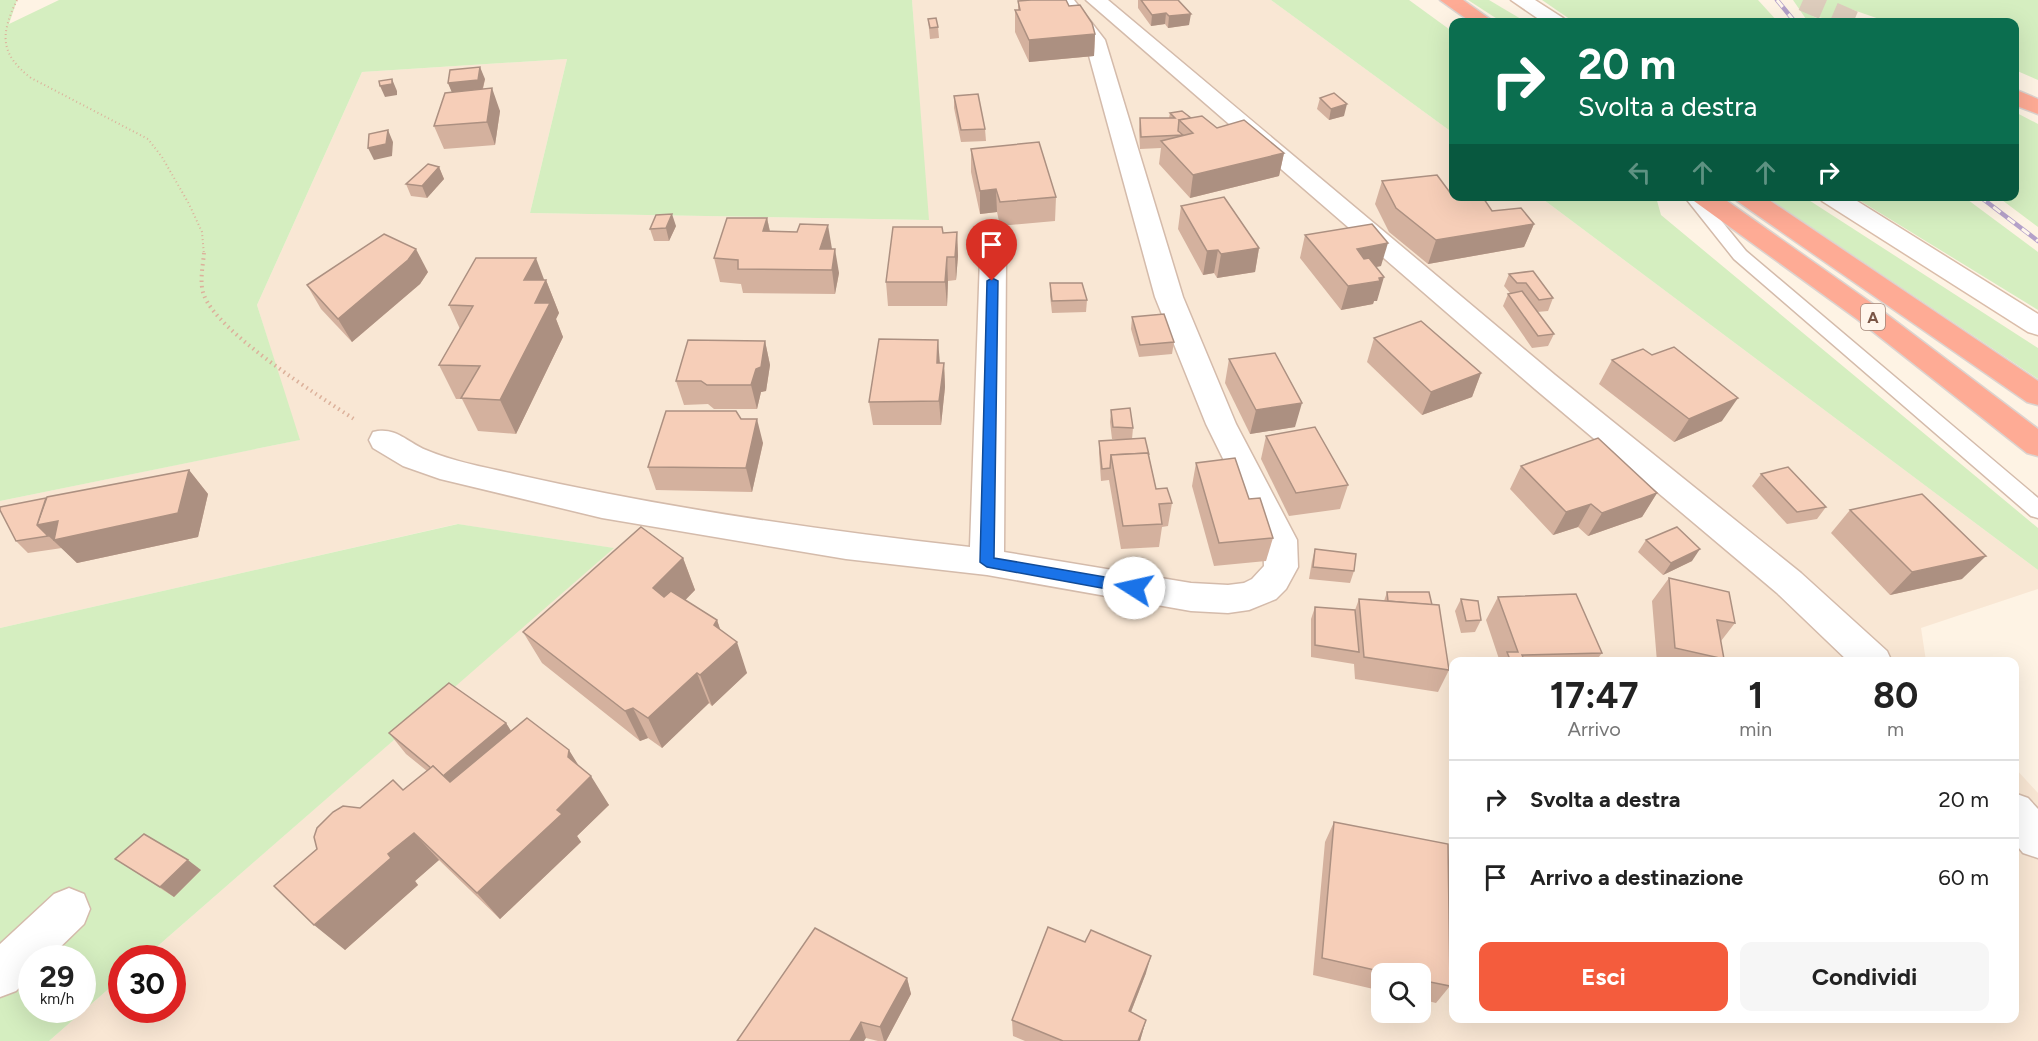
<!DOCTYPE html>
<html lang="it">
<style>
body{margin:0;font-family:Figtree,sans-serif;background:#f6f6f6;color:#222;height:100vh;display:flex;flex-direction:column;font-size:22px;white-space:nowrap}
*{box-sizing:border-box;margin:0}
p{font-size:20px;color:#767676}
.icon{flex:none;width:33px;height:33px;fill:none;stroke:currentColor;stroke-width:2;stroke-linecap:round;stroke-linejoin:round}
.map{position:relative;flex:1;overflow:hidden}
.sheet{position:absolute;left:1449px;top:657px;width:570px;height:366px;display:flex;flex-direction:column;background:#fff;border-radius:12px;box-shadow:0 6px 24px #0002}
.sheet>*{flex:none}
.guide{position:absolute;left:1449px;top:18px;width:570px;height:183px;border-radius:12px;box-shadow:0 6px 24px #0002;background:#0b6e4f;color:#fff;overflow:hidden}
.tools{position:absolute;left:1371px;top:963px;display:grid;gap:12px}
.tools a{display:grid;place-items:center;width:60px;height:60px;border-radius:12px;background:#fff;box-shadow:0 6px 24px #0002;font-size:30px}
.speed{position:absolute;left:18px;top:945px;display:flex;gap:12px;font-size:30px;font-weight:700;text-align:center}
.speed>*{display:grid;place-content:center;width:78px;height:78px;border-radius:50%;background:#fff;box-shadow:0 6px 24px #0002;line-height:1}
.speed small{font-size:15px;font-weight:400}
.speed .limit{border:9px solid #d22;background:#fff;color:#111}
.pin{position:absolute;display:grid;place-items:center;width:51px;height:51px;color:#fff;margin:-62px -26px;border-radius:50% 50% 50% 0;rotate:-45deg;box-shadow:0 0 6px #0007}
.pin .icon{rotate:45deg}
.me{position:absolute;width:66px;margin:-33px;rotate:280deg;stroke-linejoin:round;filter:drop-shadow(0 0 4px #0008)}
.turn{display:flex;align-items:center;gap:21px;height:126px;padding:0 30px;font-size:27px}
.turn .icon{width:78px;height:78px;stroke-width:2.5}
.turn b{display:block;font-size:42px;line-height:51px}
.lanes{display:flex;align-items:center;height:57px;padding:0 30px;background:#0003;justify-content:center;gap:30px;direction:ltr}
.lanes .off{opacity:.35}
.eta{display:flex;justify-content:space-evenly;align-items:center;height:102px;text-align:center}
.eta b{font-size:36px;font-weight:700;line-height:42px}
.primary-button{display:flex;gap:12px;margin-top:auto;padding:12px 30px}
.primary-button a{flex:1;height:69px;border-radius:12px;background:#f45c3d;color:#fff;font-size:24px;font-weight:700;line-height:69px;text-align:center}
.primary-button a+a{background:#f6f6f6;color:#222}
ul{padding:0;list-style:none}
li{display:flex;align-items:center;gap:18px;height:78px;padding:0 30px;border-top:2px solid #e0e0e0}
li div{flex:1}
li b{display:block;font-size:22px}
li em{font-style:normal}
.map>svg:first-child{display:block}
.residential{fill:#f9e7d4;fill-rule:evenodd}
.green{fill:#d5eec0;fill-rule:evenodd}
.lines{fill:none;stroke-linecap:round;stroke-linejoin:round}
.highway-tunnel{stroke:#ddccbc;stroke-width:22;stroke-dasharray:22 11;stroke-linecap:butt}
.lane-casing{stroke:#d4bbab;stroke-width:3}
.street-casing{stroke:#d4bbab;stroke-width:3}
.secondary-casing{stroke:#dabdaa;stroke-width:3}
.highway-casing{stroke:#dcd3cf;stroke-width:3}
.path-far1{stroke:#dcb19b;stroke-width:2;stroke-dasharray:1 3;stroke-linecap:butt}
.path{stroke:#dcb19b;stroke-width:4;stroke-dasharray:1.5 4;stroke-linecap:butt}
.lane{fill:#fff;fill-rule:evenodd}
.street{fill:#fff;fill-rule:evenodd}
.secondary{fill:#fff;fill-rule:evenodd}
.highway{fill:#feab95;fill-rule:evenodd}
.rail-casing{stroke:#b4a1c9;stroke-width:4.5}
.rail{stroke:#fff6ec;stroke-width:3;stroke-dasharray:9;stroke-linecap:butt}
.wall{fill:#d4b19e}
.shaded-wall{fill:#ac9081}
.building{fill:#f6ceb8;stroke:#ac9081;stroke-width:1.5}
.route{fill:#1a73e8;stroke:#114b97;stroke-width:1.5}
.labels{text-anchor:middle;stroke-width:5;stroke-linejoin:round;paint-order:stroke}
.shield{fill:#fff6ec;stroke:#a28678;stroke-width:1.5}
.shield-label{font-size:16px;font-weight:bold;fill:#7a5646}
</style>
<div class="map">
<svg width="2038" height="1041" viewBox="0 0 2038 1041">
<rect width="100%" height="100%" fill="#fef3e4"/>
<!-- residential -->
<path class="residential" d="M912,0H1271L1453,133L1454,196L1540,197L2038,570V589L1921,628L1926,661L1454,662V1018H2014L2015,768L2038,793V1041H49L121,978L122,1010H172V958H144L613,548L457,524L0,628V501L299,440L257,305L362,72L567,59L530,213L928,220ZM1382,974H1420V1012H1382Z"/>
<!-- green -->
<g class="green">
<polygon points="0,0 17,0 9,24 59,0 912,0 929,220 530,213 567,59 362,72 257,305 300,440 0,501"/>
<polygon points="1271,0 1409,0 1453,32 1453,133"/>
<polygon points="1468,0 1489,0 1526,22 1502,22"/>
<polygon points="1542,0 1758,0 1778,22 1574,22"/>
<polygon points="1793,0 2038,0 2038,80 2015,70 2014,22 1888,22 1839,5 1860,22 1843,22 1812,16 1825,22 1808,22"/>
<polygon points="2015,112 2038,124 2038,227 1998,197 2014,196"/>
<polygon points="1540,197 1656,197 1661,215 2038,528 2038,570"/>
<polygon points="1766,197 1804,197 2038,348 2038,379"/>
<polygon points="1854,197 1964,197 2038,252 2038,310"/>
<path d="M458,524L614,548L144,958H122L121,978L49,1041H0V628ZM32,958H82V1010H32Z"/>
</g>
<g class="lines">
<!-- highway-tunnel -->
<polyline class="highway-tunnel" points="1803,0 1854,22"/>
<!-- lane casing -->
<g class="lane-casing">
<polygon id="lane" points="1684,196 1701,196 1746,251 2038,498 2038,518 2031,516 1734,259"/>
</g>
<!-- street casing -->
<g class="street-casing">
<g id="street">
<path d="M1054,0H1074L1105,40L1183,297L1236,424L1297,540L1298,567L1286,589L1276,599L1249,610L1228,613L1191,611L987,575L846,559L602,518L440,479L403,466L373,448L369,440L373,432C395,426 407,442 426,450C454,462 485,467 514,474C664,508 817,530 970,547L980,258L984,252L993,250L1002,252L1006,258L1004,552L1191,583L1228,585L1244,583L1252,579L1264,566L1263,540L1206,424L1155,297L1085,41Z"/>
<polygon points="1086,0 1108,0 1555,375 1801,573 1887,651 1892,662 1849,662 1777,593 1535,389"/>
<polygon points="2014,793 2028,798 2038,809 2038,858 2023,853 2014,842"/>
<polygon points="69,888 84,894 90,909 84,924 49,958 32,958 32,975 16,991 0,997 0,944 54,894"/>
</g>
</g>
<!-- secondary casing -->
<g class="secondary-casing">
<g id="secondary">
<polygon points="1511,0 1535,0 1563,18 1566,22 1543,22"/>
<polygon points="1819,196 1849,196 2038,314 2038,335 2028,332 1822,201"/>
</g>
</g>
<!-- highway casing -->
<g class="highway-casing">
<g id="highway">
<polygon points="1440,0 1463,0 1494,22 1471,22"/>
<polygon points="2014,89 2038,99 2038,114 2014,105"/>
<polygon points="1691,196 1720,196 1877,307 2038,429 2038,456 2027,453 1857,319 1694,201"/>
<polygon points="1734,196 1763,196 2038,381 2038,405 2027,402 1737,201"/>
</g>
</g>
<!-- path-far1 -->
<path class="path-far1" d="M17,0C0,35 0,54 31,78L148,139L162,157L189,204L202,232L204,255"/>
<!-- path -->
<path class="path" d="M204,253C203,266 199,283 204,295C217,332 319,396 354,419"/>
<!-- lane -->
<use href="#lane" class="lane"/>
<!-- street -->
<use href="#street" class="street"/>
<!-- secondary -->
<use href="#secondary" class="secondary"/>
<!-- highway -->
<use href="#highway" class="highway"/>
<!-- rail casing -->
<g class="rail-casing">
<g id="rail">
<polyline points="1777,0 1795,22"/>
<polyline points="1979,196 2038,241"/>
</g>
</g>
<!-- rail -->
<use href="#rail" class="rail"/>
</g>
<!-- wall -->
<g class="wall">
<polygon points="1138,0 1178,0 1189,25 1168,28 1165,24 1151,26 1138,8"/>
<polygon points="1018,1 1069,6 1095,34 1094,56 1029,62 1015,32 1015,10 1018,10"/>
<polygon points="928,19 938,27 939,38 930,39"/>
<polygon points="485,79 483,89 500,111 495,145 444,149 434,126 452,92 448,83"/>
<polygon points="954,96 985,129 986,141 961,142 954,108"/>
<polygon points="1320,98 1344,116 1329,120 1317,109"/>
<polygon points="1170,113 1191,118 1284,153 1279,176 1190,198 1159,164 1161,148 1140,149 1139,130 1140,118 1169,118"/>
<polygon points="971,149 1056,197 1055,221 1000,226 997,212 980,214 971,172"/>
<polygon points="439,167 444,179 427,198 411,196 406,184"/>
<polygon points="1382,181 1454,198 1534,224 1524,247 1428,264 1389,232 1375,204"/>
<polygon points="1181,206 1259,248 1255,272 1217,278 1214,273 1203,275 1178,229"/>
<polygon points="767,218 770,231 832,249 839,273 835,294 743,293 741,284 720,282 714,258"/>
<polygon points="676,226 669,241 654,241 650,229"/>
<polygon points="957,232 958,256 956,280 948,281 947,306 888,306 886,282 943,233"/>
<polygon points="1305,235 1381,266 1376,267 1377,301 1374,301 1373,304 1341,310 1300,258"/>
<polygon points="1533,271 1553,298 1548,311 1537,312 1554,334 1548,346 1532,348 1503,306 1508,294 1510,293 1504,286 1509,274"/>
<polygon points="428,272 420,284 352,342 321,309 307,285"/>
<polygon points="546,280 559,313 556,319 563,337 516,434 478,431 462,399 456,399 439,365 460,329 449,305"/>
<polygon points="1050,283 1087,300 1086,312 1052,313 1050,296"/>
<polygon points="1132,317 1174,342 1172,354 1139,357 1131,329"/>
<polygon points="1374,338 1481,373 1472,397 1422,415 1367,362"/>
<polygon points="765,341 770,365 766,391 761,392 757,409 714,409 708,404 684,405 676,381"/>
<polygon points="1229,359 1295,427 1250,434 1225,383"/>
<polygon points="1612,360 1722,421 1674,442 1599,384"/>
<polygon points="939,363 944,363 945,387 941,425 873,425 869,402"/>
<polygon points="1111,410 1133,428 1132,439 1149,456 1156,489 1172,503 1168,526 1162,527 1159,547 1121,549 1109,480 1101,481 1099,453 1099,441 1125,440 1112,439 1110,422"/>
<polygon points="741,419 763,443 752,492 656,490 648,467"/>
<polygon points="1266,436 1348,485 1340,509 1289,516 1261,459"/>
<polygon points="1196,463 1249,499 1273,538 1266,561 1214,566 1192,486"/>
<polygon points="1521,466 1657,493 1642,517 1588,536 1578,527 1553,535 1510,489"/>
<polygon points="189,470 208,494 198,537 77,563 62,548 28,553 16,541"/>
<polygon points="1761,474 1826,507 1817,519 1787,524 1752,486"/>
<polygon points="1850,510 1962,579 1890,595 1831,533"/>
<polygon points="1646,540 1692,561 1663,575 1638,552"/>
<polygon points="1315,549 1354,571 1350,583 1309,579 1312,561"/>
<polygon points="683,558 695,590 685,600 717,620 720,629 747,673 712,706 709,703 662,748 648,738 640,741 542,663 523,632"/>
<polygon points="1669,578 1735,623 1721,641 1724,659 1723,662 1657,662 1652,601"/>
<polygon points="1387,592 1432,605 1449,670 1438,692 1355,679 1354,664 1311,657 1311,619 1315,607 1355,610 1359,599 1384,601"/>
<polygon points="1498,597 1602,653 1595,662 1500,662 1486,620"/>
<polygon points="1461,599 1481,620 1475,632 1461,633 1455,611"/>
<polygon points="506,723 511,731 579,766 609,805 577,836 581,842 500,919 439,860 415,881 418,885 345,950 317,849 360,808 403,790 427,771 406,754 389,733"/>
<polygon points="1334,822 1450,986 1436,1003 1420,999 1420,974 1382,974 1382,991 1313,975 1325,842"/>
<polygon points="115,859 201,870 174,897"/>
<polygon points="1146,973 1131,1012 1146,1020 1140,1041 1025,1041 1013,1036 1012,1020"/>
<polygon points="907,978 911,994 886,1041 878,1041 866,1038 737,1041"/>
</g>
<!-- shaded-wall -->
<g class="shaded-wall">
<polygon points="1166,13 1165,24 1151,26 1152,15"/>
<polygon points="1191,14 1189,25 1168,28 1169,16"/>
<polygon points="1095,34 1094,56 1029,62 1029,40"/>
<polygon points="480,67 485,79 482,91 453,95 448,83"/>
<polygon points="392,79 397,91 397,95 385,97 380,86"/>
<polygon points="492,88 500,111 495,145 487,122"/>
<polygon points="1347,104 1344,116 1329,120 1331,109"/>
<polygon points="388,130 393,142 392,156 374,160 368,148"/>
<polygon points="1284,153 1279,176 1190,198 1193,175"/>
<polygon points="439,167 444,179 427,198 422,186"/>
<polygon points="996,189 997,212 980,214 980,191"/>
<polygon points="672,214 676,226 669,241 666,228"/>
<polygon points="767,218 772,242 763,231"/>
<polygon points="1534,224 1524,247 1428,264 1436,240"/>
<polygon points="828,225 832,249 820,249"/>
<polygon points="957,232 958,256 956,280 955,257"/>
<polygon points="1388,243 1381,266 1350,272 1357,249"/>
<polygon points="1259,248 1255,272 1217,278 1221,254"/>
<polygon points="416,249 428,272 420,284 352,342 338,319"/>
<polygon points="835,249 839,273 835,294 832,270"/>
<polygon points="1218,250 1214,273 1203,275 1207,251"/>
<polygon points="947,257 948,281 947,306 945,282"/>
<polygon points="536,258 545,282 546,280 559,313 556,319 563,337 516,434 500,400 524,280"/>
<polygon points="1384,277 1377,301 1374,301 1373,304 1341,310 1348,286"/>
<polygon points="938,340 940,364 937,363"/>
<polygon points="765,341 770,365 766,391 761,392 757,409 751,385"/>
<polygon points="944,363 945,387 941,425 939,401"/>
<polygon points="1481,373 1472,397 1422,415 1431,392"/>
<polygon points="1738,398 1722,421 1674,442 1689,419"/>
<polygon points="1302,403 1295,427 1250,434 1256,410"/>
<polygon points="757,419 763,443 752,492 746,468"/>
<polygon points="189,470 208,494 198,537 77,563 37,525 61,495"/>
<polygon points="1657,493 1642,517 1588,536 1602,513"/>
<polygon points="1591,504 1578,527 1553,535 1566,512"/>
<polygon points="1700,549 1692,561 1663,575 1671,563"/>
<polygon points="1986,556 1962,579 1890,595 1912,572"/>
<polygon points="683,558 695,590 666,620 653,588"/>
<polygon points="717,620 727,650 737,642 747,673 712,706 700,675 714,625"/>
<polygon points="697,673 709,703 662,748 648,718"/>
<polygon points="633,708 648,738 640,741 625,711"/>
<polygon points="506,723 520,745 459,798 442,777"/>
<polygon points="569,750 587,779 591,776 609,805 577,836 581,842 500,919 477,893 557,810"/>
<polygon points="414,833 439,860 415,881 418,885 345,950 314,925 388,854"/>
<polygon points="188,860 201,870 174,897 160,887"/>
<polygon points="1151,956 1146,973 1125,1027 1129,1011"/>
<polygon points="907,978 911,994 886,1041 884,1041 880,1027"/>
<polygon points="1146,1020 1140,1041 1138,1041"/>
<polygon points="861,1022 866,1038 864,1041 850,1041"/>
</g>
<!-- building -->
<g class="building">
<polygon points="1031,0 1066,0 1069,6 1080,5 1092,23 1095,34 1029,40 1015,10 1020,10 1018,1"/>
<polygon points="1141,0 1178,0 1191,14 1169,16 1166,13 1152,15"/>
<polygon points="936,18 938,27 930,28 928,19"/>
<polygon points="480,67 478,80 448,83 450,70"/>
<polygon points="392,79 392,84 380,86 379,81"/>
<polygon points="492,88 487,122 434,126 445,93"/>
<polygon points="1334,93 1347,104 1331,109 1320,98"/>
<polygon points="978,94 985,129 961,130 954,96"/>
<polygon points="1182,111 1191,118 1179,120 1178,131 1183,135 1141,137 1140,118 1175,118 1170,113"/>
<polygon points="1202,116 1217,128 1244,120 1284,153 1193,175 1161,141 1193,133 1179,120"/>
<polygon points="388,130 386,144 368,148 369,134"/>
<polygon points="1039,142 1056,197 1000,202 996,189 980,191 971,149"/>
<polygon points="428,164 439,167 422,186 406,184"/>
<polygon points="1437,175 1454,198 1464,196 1482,196 1492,211 1521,208 1534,224 1436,240 1396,208 1382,181"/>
<polygon points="1224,197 1259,248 1221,254 1218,250 1207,251 1181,206"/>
<polygon points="672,214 666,228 650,229 656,215"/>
<polygon points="727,218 767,218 763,231 797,232 800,224 828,225 820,249 835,249 832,270 738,269 738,260 714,258"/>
<polygon points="1372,224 1388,243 1357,249 1364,259 1369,258 1384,277 1379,278 1380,281 1348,286 1305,235"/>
<polygon points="893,227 942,227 943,233 957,232 955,257 947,257 945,282 886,282"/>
<polygon points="384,234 416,249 408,260 338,319 307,285"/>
<polygon points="476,258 536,258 524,280 546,280 535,303 550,303 500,400 461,398 480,366 439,365 473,306 449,305"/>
<polygon points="1533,271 1553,298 1539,300 1526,283 1517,283 1509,274"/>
<polygon points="1050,283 1082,283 1087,300 1052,301"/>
<polygon points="1522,291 1554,334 1538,336 1508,294"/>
<polygon points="1164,314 1174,342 1140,345 1132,317"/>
<polygon points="1421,321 1481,373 1431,392 1374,338"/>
<polygon points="879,339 938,340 937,363 944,363 939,401 869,402"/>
<polygon points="688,340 765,341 761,367 756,369 751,385 707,385 701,381 676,381"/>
<polygon points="1674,347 1738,398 1689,419 1612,360 1643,349 1652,355"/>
<polygon points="1275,353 1302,403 1256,410 1229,359"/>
<polygon points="1130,408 1133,428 1113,427 1111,410"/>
<polygon points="666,411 736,411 741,419 757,419 746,468 648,467"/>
<polygon points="1315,427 1348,485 1296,493 1266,436"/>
<polygon points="1145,438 1149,455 1148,453 1111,455 1110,468 1102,469 1099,441"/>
<polygon points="1598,438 1657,493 1602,513 1591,504 1566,512 1521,466"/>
<polygon points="1148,453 1156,489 1167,488 1172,503 1159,504 1162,524 1123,526 1111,455"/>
<polygon points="1235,458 1249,499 1260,498 1273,538 1219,543 1196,463"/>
<polygon points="1788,467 1826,507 1797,512 1761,474"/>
<polygon points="189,470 178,513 54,540 58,521 37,525 47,497"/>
<polygon points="1922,494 1986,556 1912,572 1850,510"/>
<polygon points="46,498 37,525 48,536 16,541 0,510 0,507"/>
<polygon points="641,527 683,558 653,588 664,597 671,591 717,620 714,625 737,642 700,675 697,673 648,718 633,708 625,711 523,632"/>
<polygon points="1677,527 1700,549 1671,563 1646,540"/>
<polygon points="1315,549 1356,554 1354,571 1313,567"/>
<polygon points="1669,578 1729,592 1735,623 1717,620 1724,659 1675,648"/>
<polygon points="1387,592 1429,592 1432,605 1388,601"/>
<polygon points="1576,594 1602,653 1522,655 1525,662 1511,662 1507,652 1518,652 1498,597"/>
<polygon points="1359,599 1439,605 1449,670 1364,657"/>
<polygon points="1461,599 1478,601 1481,620 1466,621"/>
<polygon points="1315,607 1355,610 1359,652 1315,645"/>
<polygon points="449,683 506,723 443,776 433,766 431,768 389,733"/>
<polygon points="527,718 569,750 568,757 591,776 557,810 562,814 477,893 414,833 388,854 391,858 314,925 274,886 317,849 314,837 317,828 333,812 343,806 360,808 393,780 403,790 433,766 450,782"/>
<polygon points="1334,822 1448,844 1450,986 1420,980 1420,974 1392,974 1322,958"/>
<polygon points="144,834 188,860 160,887 115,859"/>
<polygon points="1048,927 1085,942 1091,930 1151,956 1129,1011 1146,1020 1138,1041 1063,1041 1012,1020"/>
<polygon points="815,928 907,978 880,1027 861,1022 850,1041 737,1041"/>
</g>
<!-- route -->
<polygon class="route" points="992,278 998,281 994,558 1134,582 1139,584 1141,588 1139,592 1134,594 987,567 980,562 987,281"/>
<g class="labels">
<!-- shield labels -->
<rect class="shield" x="1861" y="304" width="24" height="26" rx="4.5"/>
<g class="shield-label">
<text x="1873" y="323">A</text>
</g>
</g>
</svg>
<div class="tools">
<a><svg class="icon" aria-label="search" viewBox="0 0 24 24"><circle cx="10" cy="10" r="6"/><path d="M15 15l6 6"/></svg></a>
</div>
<div class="speed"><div>29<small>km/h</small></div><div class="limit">30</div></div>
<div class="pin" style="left:992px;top:281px;background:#d93025"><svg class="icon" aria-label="arrive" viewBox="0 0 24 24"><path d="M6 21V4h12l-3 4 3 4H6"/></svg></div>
<svg class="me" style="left:1134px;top:588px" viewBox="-20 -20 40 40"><circle r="19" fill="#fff"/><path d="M0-13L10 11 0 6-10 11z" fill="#1a73e8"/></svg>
<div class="guide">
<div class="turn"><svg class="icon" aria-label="right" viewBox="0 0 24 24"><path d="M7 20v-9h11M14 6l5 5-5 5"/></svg><div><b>20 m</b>Svolta a destra</div></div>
<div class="lanes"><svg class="icon off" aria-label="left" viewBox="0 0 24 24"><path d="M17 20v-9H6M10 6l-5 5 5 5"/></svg><svg class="icon off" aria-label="ahead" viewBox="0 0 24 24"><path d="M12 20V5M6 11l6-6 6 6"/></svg><svg class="icon off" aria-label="ahead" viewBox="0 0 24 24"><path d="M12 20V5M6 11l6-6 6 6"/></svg><svg class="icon" aria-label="right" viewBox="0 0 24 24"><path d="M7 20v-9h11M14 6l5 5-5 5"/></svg></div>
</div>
<section class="sheet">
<div class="eta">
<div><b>17:47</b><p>Arrivo</p></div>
<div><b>1</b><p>min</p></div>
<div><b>80</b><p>m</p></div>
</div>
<ul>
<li><svg class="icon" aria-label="right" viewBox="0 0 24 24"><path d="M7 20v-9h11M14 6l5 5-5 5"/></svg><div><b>Svolta a destra</b></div><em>20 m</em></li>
<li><svg class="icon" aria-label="arrive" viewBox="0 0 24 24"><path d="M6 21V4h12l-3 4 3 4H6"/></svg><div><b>Arrivo a destinazione</b></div><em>60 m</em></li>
</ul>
<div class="primary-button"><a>Esci</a><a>Condividi</a></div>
</section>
</div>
